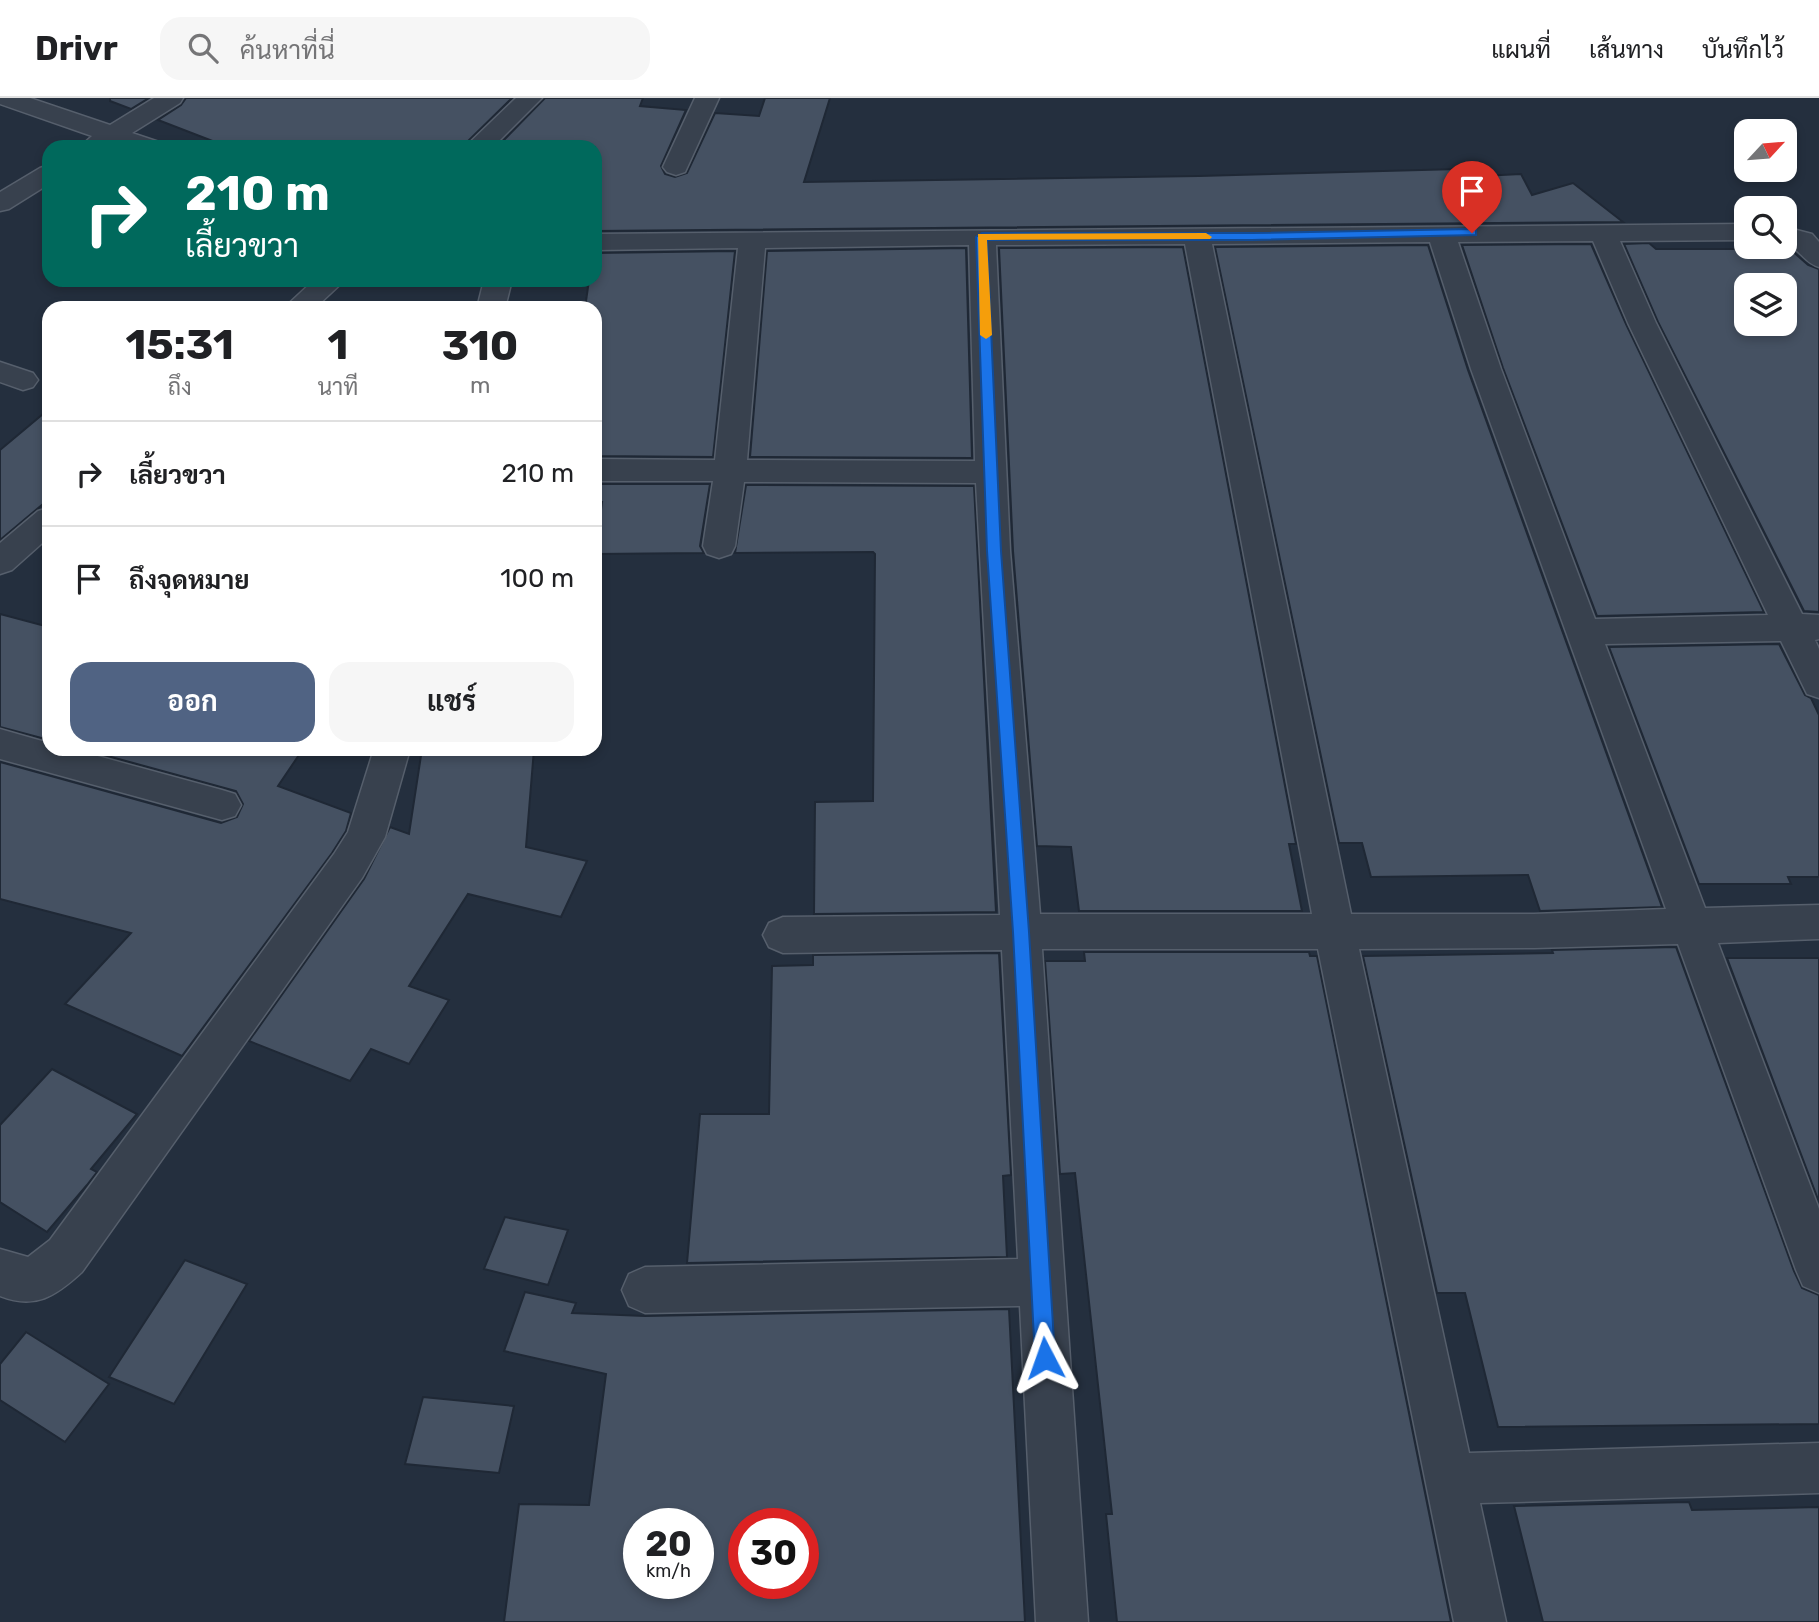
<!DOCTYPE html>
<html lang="th">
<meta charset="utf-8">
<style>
body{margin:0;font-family:Rubik,Sarabun,sans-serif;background:#f6f6f6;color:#202124;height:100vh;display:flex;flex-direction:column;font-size:26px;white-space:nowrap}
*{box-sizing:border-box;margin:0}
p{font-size:23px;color:#757577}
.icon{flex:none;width:38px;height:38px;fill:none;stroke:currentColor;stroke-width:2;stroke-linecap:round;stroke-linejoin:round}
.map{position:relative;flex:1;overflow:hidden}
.panel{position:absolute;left:42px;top:203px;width:560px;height:455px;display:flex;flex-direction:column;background:#fff;border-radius:21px;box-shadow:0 4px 10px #0003}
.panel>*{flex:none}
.top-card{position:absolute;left:42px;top:42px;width:560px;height:147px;border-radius:21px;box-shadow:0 4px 10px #0003;background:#00695c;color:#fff;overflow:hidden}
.needle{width:46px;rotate:64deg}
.tools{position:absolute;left:1734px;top:21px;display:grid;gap:14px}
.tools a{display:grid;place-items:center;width:63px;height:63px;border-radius:14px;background:#fff;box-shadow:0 4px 10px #0003;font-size:35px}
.speed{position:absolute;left:623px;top:1410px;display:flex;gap:14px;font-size:35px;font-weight:700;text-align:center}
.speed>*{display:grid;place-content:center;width:91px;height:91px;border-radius:50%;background:#fff;box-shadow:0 4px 10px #0003;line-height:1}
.speed small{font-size:18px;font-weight:400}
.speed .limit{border:10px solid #d22;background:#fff;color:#111}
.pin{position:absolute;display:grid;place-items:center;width:60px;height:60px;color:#fff;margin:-72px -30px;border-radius:50% 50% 50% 0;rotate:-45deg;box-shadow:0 0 7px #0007}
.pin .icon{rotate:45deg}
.me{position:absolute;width:77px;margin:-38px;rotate:356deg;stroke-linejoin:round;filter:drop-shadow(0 0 5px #0008)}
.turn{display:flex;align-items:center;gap:24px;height:147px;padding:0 28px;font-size:32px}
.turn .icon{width:91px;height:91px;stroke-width:2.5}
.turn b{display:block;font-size:49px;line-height:60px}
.eta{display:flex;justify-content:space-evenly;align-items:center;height:119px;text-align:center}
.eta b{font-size:42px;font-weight:700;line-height:49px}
.cta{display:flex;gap:14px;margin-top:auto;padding:14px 28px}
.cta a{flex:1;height:80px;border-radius:21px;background:#506383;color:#fff;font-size:28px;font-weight:700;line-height:80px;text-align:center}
.cta a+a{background:#f6f6f6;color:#202124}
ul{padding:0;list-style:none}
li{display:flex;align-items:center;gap:21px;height:105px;padding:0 28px;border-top:2px solid #e0e0e0}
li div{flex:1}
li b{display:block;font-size:26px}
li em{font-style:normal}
header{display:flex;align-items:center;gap:42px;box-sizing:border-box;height:98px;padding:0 35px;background:#fff;border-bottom:2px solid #e0e0e0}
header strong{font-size:33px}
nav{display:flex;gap:38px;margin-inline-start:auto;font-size:24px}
.search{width:490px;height:63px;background:#f6f6f6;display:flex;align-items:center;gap:18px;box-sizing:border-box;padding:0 24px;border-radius:21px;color:#757577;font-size:26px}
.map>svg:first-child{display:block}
.building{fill:#455162;stroke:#1f2835;stroke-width:2;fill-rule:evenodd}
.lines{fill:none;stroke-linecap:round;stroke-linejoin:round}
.minor-casing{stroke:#565f6c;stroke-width:3}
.minor{fill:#38414e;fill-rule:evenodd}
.route{fill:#1a73e8;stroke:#114b97;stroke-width:2}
.slow{fill:#f59e0b}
</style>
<header>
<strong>Drivr</strong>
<div class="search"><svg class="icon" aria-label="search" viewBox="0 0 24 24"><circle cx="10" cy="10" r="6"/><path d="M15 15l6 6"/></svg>ค้นหาที่นี่</div>
<nav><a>แผนที่</a><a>เส้นทาง</a><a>บันทึกไว้</a></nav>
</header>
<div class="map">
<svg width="1819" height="1524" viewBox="0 0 1819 1524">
<rect width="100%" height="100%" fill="#242f3e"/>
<!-- building -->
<g class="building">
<polygon points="110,0 149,0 131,11 110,3"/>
<polygon points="186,0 512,0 462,49 228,49 158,22 181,7"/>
<polygon points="545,0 643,0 640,8 686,12 661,68 665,76 675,79 687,75 715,15 759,18 765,0 830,0 804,84 1199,78 1459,71 1462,79 1521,76 1532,97 1573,85 1623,124 595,133 595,49 497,49"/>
<path d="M1649,145L1656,151H1790L1808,167L1819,171V514L1804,513L1658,224L1624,146ZM1746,187H1785V226H1746Z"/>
<polygon points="1591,146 1626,226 1764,514 1597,518 1503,270 1462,147"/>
<polygon points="1428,147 1468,272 1662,809 1540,813 1528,777 1371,779 1362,745 1339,745 1215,149"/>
<polygon points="1183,149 1296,746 1289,746 1302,813 1079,813 1071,749 1037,748 1013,453 999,150"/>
<polygon points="966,150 972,360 750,359 767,153"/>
<polygon points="735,153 713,359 595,358 595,210 585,210 589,182 595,182 595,155"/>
<polygon points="49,311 49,401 0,442 0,352"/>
<polygon points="595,386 710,386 700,448 704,455 595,456 602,404 595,404"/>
<polygon points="746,387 974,388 996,814 814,816 815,704 873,703 875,456 873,454 735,455"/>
<polygon points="0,516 49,529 49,642 0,629"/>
<polygon points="1779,546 1805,597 1811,600 1819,617 1819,779 1788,779 1791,786 1699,786 1609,549"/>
<polygon points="82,651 303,651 278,688 351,715 346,733 332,755 182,958 65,906 131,835 0,801 0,664 221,725 237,719 243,706 236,693"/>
<polygon points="422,651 534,651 526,749 587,763 561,819 468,796 409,888 449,902 409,966 371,951 350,983 249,943 364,781 390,729 409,736"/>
<polygon points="1676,849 1794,1173 1802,1190 1819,1197 1819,1326 1498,1329 1465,1195 1437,1195 1363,858 1553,855 1552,852"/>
<polygon points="1084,854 1309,854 1310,858 1317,858 1451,1524 1117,1524 1106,1416 1112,1416 1075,1075 1060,1076 1045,863 1085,863"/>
<polygon points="999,855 1011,1077 1003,1078 1007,1159 687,1165 700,1016 769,1016 772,868 813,867 813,857"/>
<polygon points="1727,860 1819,860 1819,1104"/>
<polygon points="52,971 137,1016 91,1071 97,1074 87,1087 47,1134 0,1104 0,1027"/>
<polygon points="505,1119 568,1132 548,1187 484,1171"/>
<polygon points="185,1162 247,1186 174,1306 109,1279"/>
<path d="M525,1194L576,1205L572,1215L645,1218L1009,1211L1025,1524H504L519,1406L589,1407L606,1276L504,1253ZM639,1426H698V1486H639ZM744,1426H803V1486H744Z"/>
<polygon points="26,1234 109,1286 65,1344 0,1302 0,1266"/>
<polygon points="423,1299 514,1308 499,1375 405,1366"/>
<polygon points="1689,1404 1692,1412 1819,1409 1819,1524 1543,1524 1514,1408"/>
</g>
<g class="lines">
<!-- minor casing -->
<g class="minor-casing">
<g id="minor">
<polygon points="0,0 30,0 110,27 154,0 183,0 180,5 132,35 159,44 163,49 125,49 115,45 109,49 85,49 83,46 92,38 0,6"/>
<polygon points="516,0 542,0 493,49 465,49"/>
<polygon points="695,0 719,0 685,74 676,77 667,74 663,69"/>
<polygon points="49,67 49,86 9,111 0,113 0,94 40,70"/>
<path d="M1746,126V142L1620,143L1656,225L1802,516L1819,517V541L1815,542L1819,551V600L1807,596L1781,543L1605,546L1705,810L1819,807V841L1718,845L1819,1111V1195L1803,1188L1796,1172L1678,846L1534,850L1359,851L1469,1355L1819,1345V1395L1480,1405L1506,1524H1454L1318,851H1042L1088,1524H1036L1020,1208L645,1215L629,1208L622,1192L629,1176L645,1169L1018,1161L1002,852L783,855L769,849L763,837L769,825L783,819L1000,817L976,385L744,384L735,448L731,456L719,460L707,456L703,448L713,383H595V361L715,362L738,150L595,152V136ZM1593,143L1628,225L1768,517L1595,521L1501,271L1458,144ZM1430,144L1471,271L1666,811L1534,816H1351L1212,146ZM1185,146L1312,816H1040L1010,453L996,147ZM969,147L975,363L747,362L765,150Z"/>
<path d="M1785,129L1812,136L1819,144V169C1804,165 1800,150 1785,146Z"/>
<polygon points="314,182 345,182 315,210 284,210"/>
<polygon points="484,182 512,182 505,210 477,210"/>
<polygon points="0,264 33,275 38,282 33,289 23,292 0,284"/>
<polygon points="49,410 49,439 12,472 0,476 0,445 38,413"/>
<polygon points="0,631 49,645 49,651 72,651 222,692 235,696 241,707 235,718 222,722 0,661"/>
<path d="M374,651H410L385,739L362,780L82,1174C56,1198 35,1212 0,1198V1151L28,1159L50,1142L334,756L348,734Z"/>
</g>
</g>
<!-- minor -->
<use href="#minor" class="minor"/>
</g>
<!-- route -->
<polygon class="route" points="1472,131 1476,132 1476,137 1252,142 987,142 1001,453 1029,834 1055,1260 1052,1267 1045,1270 1038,1267 1035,1260 1013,834 987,453 976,139 982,135 1252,135"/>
<!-- slow -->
<polygon class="slow" points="1206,135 1212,139 1210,141 987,142 992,237 986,241 980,237 978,136"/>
</svg>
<div class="tools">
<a><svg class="needle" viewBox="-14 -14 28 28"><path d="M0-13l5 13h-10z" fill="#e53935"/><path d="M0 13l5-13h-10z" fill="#757577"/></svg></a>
<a><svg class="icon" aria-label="search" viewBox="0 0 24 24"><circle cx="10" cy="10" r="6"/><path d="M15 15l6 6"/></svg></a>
<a><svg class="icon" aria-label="layers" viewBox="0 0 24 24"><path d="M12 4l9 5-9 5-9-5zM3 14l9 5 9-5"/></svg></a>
</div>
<div class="speed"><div>20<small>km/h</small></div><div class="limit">30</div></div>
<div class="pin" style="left:1472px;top:135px;background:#d93025"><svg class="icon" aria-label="arrive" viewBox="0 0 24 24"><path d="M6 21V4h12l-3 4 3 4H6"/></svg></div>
<svg class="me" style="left:1045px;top:1260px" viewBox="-20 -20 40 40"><path d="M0-17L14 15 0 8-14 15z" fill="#1a73e8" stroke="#fff" stroke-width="4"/></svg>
<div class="top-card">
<div class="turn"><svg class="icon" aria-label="right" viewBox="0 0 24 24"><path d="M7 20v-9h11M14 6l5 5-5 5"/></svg><div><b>210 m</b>เลี้ยวขวา</div></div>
</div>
<section class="panel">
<div class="eta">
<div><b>15:31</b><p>ถึง</p></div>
<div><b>1</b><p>นาที</p></div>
<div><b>310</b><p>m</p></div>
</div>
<ul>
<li><svg class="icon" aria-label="right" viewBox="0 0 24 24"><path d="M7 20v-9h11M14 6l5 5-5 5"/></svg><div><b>เลี้ยวขวา</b></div><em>210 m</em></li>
<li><svg class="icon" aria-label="arrive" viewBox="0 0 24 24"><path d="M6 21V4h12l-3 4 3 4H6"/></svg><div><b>ถึงจุดหมาย</b></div><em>100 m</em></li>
</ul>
<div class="cta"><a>ออก</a><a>แชร์</a></div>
</section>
</div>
